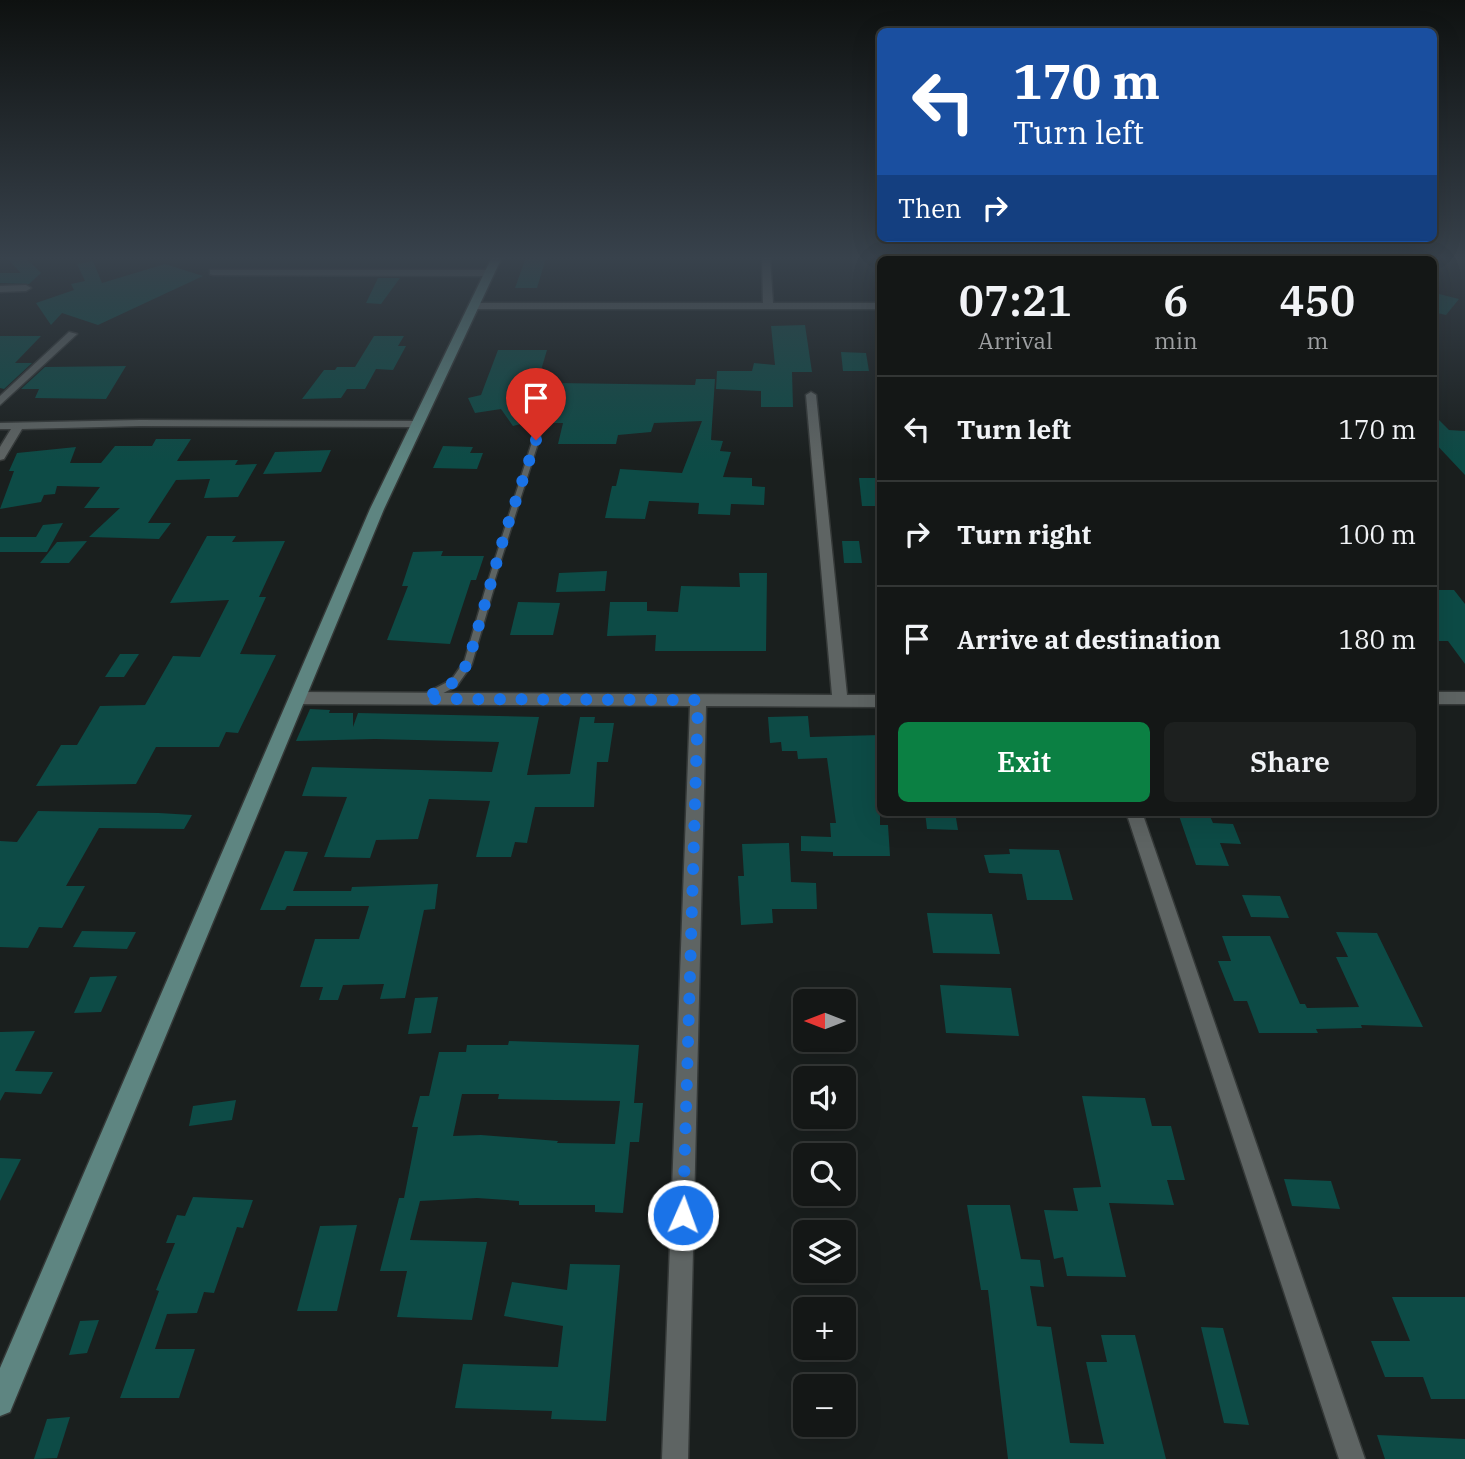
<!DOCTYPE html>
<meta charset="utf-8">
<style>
body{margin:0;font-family:"IBM Plex Serif",serif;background:#1d201f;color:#f1f3f6;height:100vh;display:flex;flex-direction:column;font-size:26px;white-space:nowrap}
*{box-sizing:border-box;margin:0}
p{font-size:23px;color:#9d9fa1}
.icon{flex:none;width:38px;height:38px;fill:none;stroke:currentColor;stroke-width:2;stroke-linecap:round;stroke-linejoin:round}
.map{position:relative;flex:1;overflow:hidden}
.details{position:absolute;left:877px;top:256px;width:560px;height:560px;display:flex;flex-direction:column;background:#141716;border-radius:10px;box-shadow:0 7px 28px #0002,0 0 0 2px #333635}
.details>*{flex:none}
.top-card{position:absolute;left:877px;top:28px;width:560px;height:214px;border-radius:10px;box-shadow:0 7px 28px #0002,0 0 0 2px #333635;background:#1a4fa0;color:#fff;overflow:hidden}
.needle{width:46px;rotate:270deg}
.buttons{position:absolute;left:793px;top:989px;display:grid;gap:14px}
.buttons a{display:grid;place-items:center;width:63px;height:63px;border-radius:10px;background:#141716;box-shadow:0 7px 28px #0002,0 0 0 2px #333635;font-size:35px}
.pin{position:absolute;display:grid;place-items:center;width:60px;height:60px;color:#fff;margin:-72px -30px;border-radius:50% 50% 50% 0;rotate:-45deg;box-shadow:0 0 7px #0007}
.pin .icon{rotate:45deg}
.me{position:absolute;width:77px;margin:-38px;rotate:2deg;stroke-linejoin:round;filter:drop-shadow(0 0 5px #0008)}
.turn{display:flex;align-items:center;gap:24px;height:147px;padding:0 21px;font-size:32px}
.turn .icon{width:91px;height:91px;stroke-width:2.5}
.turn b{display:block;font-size:49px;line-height:60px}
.then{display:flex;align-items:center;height:66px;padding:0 21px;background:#0003;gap:14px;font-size:26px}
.eta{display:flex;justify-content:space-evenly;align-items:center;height:119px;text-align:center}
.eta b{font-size:42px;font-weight:600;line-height:49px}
.button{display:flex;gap:14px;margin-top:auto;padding:14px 21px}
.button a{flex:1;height:80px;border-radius:10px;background:#0b8043;color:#fff;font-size:28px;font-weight:600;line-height:80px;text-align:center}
.button a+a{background:#1d201f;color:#f1f3f6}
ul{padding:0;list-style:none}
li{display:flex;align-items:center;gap:21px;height:105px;padding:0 21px;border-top:2px solid #333635}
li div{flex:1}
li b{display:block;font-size:26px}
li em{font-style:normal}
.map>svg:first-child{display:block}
.building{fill:#0d4b46;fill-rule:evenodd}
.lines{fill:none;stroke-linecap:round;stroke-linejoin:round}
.lane-far1-casing{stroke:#353938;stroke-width:9}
.lane-casing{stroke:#353938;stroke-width:11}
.street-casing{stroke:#353938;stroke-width:3}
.secondary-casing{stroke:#353938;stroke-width:3}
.lane-far1{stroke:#5e6463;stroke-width:6}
.lane{stroke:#5e6463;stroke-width:8}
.street{fill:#5e6463;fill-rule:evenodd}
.secondary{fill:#5e8581;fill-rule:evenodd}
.route{stroke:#1a73e8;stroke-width:12;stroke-dasharray:0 21.6}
</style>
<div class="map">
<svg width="1465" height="1459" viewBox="0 0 1465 1459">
<rect width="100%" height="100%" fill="#1a1f1e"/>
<!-- building -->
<g class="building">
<polygon points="6,257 25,257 41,273 29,284 0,283 0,273 21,273"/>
<polygon points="546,258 537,288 515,288 525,260"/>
<polygon points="93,261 102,283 165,264 203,276 98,325 62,313 51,325 36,303 74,290 71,284 85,281 77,264"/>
<polygon points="378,278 400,278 381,304 366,303"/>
<polygon points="1439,294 1459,299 1446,315 1433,312 1433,303"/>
<polygon points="805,325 812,372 792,372 793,407 761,407 761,391 716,389 717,371 752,371 754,363 775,365 771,326"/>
<polygon points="0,336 41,336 15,363 32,363 4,389 0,388"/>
<polygon points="374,336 404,336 398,346 406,346 393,370 376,369 365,389 347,389 341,398 302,399 324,370 335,370 337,367 355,367"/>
<polygon points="498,350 547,350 539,377 529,377 527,382 511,382 536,420 513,426 501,409 475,413 468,398 481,395"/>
<polygon points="841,352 866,353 869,371 843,371"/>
<polygon points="126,366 106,399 35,398 39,389 21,389 45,367"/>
<polygon points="696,379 715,379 711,440 723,441 720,451 731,452 723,477 752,478 752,486 765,487 764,505 731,504 730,515 698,514 699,503 649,501 645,519 605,518 612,486 616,486 620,469 682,473 702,421 654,423 651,432 618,435 616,444 558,444 563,423 545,423 556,383 695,385"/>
<polygon points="1433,414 1449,430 1465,431 1465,475 1433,441"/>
<polygon points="156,439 191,439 177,461 238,460 235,465 257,464 238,497 204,498 210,479 176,480 148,523 171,523 159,539 89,537 120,508 84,508 100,487 57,486 55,494 44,495 41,502 0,509 14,471 9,471 17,453 76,447 70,463 101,463 115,446 152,446"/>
<polygon points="443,446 473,447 470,453 483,453 477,469 433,468"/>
<polygon points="331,450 321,472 263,474 275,452"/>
<polygon points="859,478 880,478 880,506 862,506"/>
<polygon points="63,523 47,552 0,552 0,537 36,537 43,525"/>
<polygon points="207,536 236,536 232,542 285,541 259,597 266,597 240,654 276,655 238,733 226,732 219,747 156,747 136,784 36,786 61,745 77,745 100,706 145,705 173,656 200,657 229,600 170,603"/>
<polygon points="87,541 69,563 40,563 57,542"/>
<polygon points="842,541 859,541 862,563 844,563"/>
<polygon points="443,551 441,556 484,556 476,580 471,580 450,644 387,640 408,586 402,586 413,552"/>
<polygon points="607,571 605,591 556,592 559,573"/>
<polygon points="739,573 767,573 766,651 655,651 656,635 607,636 610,602 647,602 647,611 678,612 681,586 740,587"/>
<polygon points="1433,590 1454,590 1465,604 1465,664 1448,641 1433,641"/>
<polygon points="518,602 560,603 553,635 510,635"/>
<polygon points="120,654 139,654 124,677 105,677"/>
<polygon points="310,709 330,710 329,713 353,713 353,727 358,713 539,717 527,775 570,774 580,717 595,717 594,723 614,723 608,762 597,762 594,807 535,807 527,843 515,842 511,857 476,857 490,801 429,799 418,839 376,840 370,858 324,857 347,797 302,796 312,767 492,772 499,742 375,739 296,741"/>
<polygon points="808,716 810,737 880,735 880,825 888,825 890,856 833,856 833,852 801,851 801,836 831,837 830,823 836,823 827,758 798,759 797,751 782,751 781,742 770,743 768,717"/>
<polygon points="38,811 159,813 192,815 184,829 99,828 66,886 85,886 62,928 39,927 28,948 0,947 0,841 17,842"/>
<polygon points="925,812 955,812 958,830 927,829"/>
<polygon points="1178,813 1209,814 1213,823 1233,824 1241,844 1220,843 1229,866 1196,865"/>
<polygon points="789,843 791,882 816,883 817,909 772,909 773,923 741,925 738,876 744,876 742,844"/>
<polygon points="1009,849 1059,850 1073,900 1027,900 1022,874 989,873 984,855 1010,854"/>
<polygon points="285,851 308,852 293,891 351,891 352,887 438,884 435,909 424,910 405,998 380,999 384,984 343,985 338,1000 319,1000 323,987 300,987 315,939 359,939 369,906 287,906 285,910 260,910"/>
<polygon points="1242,895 1280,896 1289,918 1251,917"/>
<polygon points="927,913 992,914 1000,954 933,953"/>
<polygon points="82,931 136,932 127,949 73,947"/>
<polygon points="1336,932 1377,933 1423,1027 1361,1025 1362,1028 1316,1029 1318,1033 1259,1033 1247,1001 1234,1001 1218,961 1231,961 1222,936 1270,936 1300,1004 1305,1004 1307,1008 1359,1007 1336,957 1348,957"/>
<polygon points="117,976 101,1012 74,1013 90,977"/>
<polygon points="940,985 1011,988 1019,1036 946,1033"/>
<polygon points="438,997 431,1033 408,1034 415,998"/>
<polygon points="35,1031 15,1071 53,1072 41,1094 5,1092 0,1101 0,1032"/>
<path d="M509,1041L639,1045L634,1103H643L639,1142H630L623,1213L595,1212V1205H519V1201L477,1198L420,1201L410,1240L487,1242L472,1320L397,1317L407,1271H380L399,1198H404L418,1127H412L420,1096H429L439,1052H466L467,1045H508ZM462,1094H499L498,1099L620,1101L615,1144L557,1143L558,1141L481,1135L453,1136Z"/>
<polygon points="1082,1096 1145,1098 1152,1126 1171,1126 1185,1180 1167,1180 1174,1205 1109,1203 1126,1277 1067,1276 1063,1257 1054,1259 1044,1210 1078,1211 1073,1188 1101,1187"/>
<polygon points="236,1100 232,1120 189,1126 193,1106"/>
<polygon points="0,1158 21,1159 0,1201"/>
<polygon points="1284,1179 1331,1181 1340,1209 1292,1206"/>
<polygon points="193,1197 253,1200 243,1228 237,1227 214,1293 204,1292 197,1313 167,1314 155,1349 195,1349 179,1398 120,1398 159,1291 156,1290 175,1243 166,1243 177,1215 185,1216"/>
<polygon points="967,1205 1010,1205 1021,1259 1040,1260 1044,1287 1030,1286 1037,1326 1051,1327 1070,1443 1104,1444 1086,1362 1107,1362 1101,1335 1135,1335 1166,1459 1008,1459 988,1290 981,1290"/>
<polygon points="357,1225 337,1311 297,1311 320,1226"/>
<polygon points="570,1264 620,1265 606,1421 551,1419 552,1411 455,1408 463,1364 558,1367 563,1326 504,1316 512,1282 567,1290"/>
<polygon points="1392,1297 1465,1297 1465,1399 1431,1399 1423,1377 1385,1377 1371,1341 1410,1341"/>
<polygon points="99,1320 87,1353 69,1355 80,1321"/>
<polygon points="1201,1327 1223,1328 1249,1425 1224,1423"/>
<polygon points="70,1417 57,1458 34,1459 47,1419"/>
<polygon points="1377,1435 1465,1439 1465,1459 1385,1459"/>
</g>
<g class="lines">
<!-- lane-far1 casing -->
<g class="lane-far1-casing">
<polyline id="lane-far1" points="490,585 539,430"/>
</g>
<!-- lane casing -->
<g class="lane-casing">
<polyline id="lane" points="429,696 454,683 468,663 491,584"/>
</g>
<!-- street casing -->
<g class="street-casing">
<g id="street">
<polygon points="762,257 770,257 773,303 880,303 880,309 476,309 471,306 476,303 763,303"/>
<polygon points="1015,257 1023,257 1024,259 1016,259"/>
<polygon points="1432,257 1441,257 1433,263 1433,259 1429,259"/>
<polygon points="210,270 490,270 494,273 490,276 213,275 210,274"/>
<polygon points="0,286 26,285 31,288 26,291 0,292"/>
<polygon points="69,332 77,334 0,405 0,396"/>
<polygon points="811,392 816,395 847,695 880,695 880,707 706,706 688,1459 662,1459 690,706 297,704 289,698 297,692 832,695 806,395"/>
<polygon points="140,420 416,421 422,424 416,427 140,426 22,429 4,459 0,460 0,447 11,429 0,429 0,423"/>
<rect x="1433" y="692" width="32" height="12"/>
<polygon points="1126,812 1142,812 1365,1459 1339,1459"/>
</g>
</g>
<!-- secondary casing -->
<g class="secondary-casing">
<polygon id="secondary" points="492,257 502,257 384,509 10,1412 0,1416 0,1368 370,509"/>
</g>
<!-- lane-far1 -->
<use href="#lane-far1" class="lane-far1"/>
<!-- lane -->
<use href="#lane" class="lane"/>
<!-- street -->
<use href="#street" class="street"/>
<!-- secondary -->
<use href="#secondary" class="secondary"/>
</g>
<!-- sky -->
<linearGradient id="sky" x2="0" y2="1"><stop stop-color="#0e1110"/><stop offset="0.56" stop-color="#38424c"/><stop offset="1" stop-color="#38424c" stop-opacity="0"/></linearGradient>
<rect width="1465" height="461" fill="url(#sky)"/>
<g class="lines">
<!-- route -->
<polyline class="route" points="536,440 505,533 468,663 454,682 424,699 698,700 683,1215"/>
</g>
</svg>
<div class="buttons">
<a><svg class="needle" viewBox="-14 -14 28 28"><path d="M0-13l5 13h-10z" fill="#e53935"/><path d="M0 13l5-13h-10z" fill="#9d9fa1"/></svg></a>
<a><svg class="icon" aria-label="sound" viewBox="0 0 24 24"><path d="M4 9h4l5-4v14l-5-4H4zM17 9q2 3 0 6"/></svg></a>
<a><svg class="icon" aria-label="search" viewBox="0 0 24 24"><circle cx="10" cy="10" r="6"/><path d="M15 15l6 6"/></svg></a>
<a><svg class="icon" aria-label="layers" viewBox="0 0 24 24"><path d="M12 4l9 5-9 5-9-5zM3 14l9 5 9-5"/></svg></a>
<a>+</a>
<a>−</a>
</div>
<div class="pin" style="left:536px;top:440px;background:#d93025"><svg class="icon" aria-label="arrive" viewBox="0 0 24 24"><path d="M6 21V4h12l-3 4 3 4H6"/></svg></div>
<svg class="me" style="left:683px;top:1215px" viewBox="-20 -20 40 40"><circle r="17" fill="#1a73e8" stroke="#fff" stroke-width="3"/><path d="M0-11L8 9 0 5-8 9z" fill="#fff"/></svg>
<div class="top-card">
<div class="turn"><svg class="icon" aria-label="left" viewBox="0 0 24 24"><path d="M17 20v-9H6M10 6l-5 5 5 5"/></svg><div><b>170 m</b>Turn left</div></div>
<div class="then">Then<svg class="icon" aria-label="right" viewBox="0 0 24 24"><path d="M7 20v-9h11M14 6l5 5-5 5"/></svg></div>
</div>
<section class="details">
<div class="eta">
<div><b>07:21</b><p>Arrival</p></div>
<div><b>6</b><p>min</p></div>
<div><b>450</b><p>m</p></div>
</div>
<ul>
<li><svg class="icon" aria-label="left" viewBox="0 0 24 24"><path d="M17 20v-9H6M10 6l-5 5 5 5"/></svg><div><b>Turn left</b></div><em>170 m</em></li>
<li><svg class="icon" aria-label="right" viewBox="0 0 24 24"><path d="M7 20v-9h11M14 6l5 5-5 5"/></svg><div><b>Turn right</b></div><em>100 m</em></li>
<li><svg class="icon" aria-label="arrive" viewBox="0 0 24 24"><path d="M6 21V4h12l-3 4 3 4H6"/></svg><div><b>Arrive at destination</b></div><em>180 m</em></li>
</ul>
<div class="button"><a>Exit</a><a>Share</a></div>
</section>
</div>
